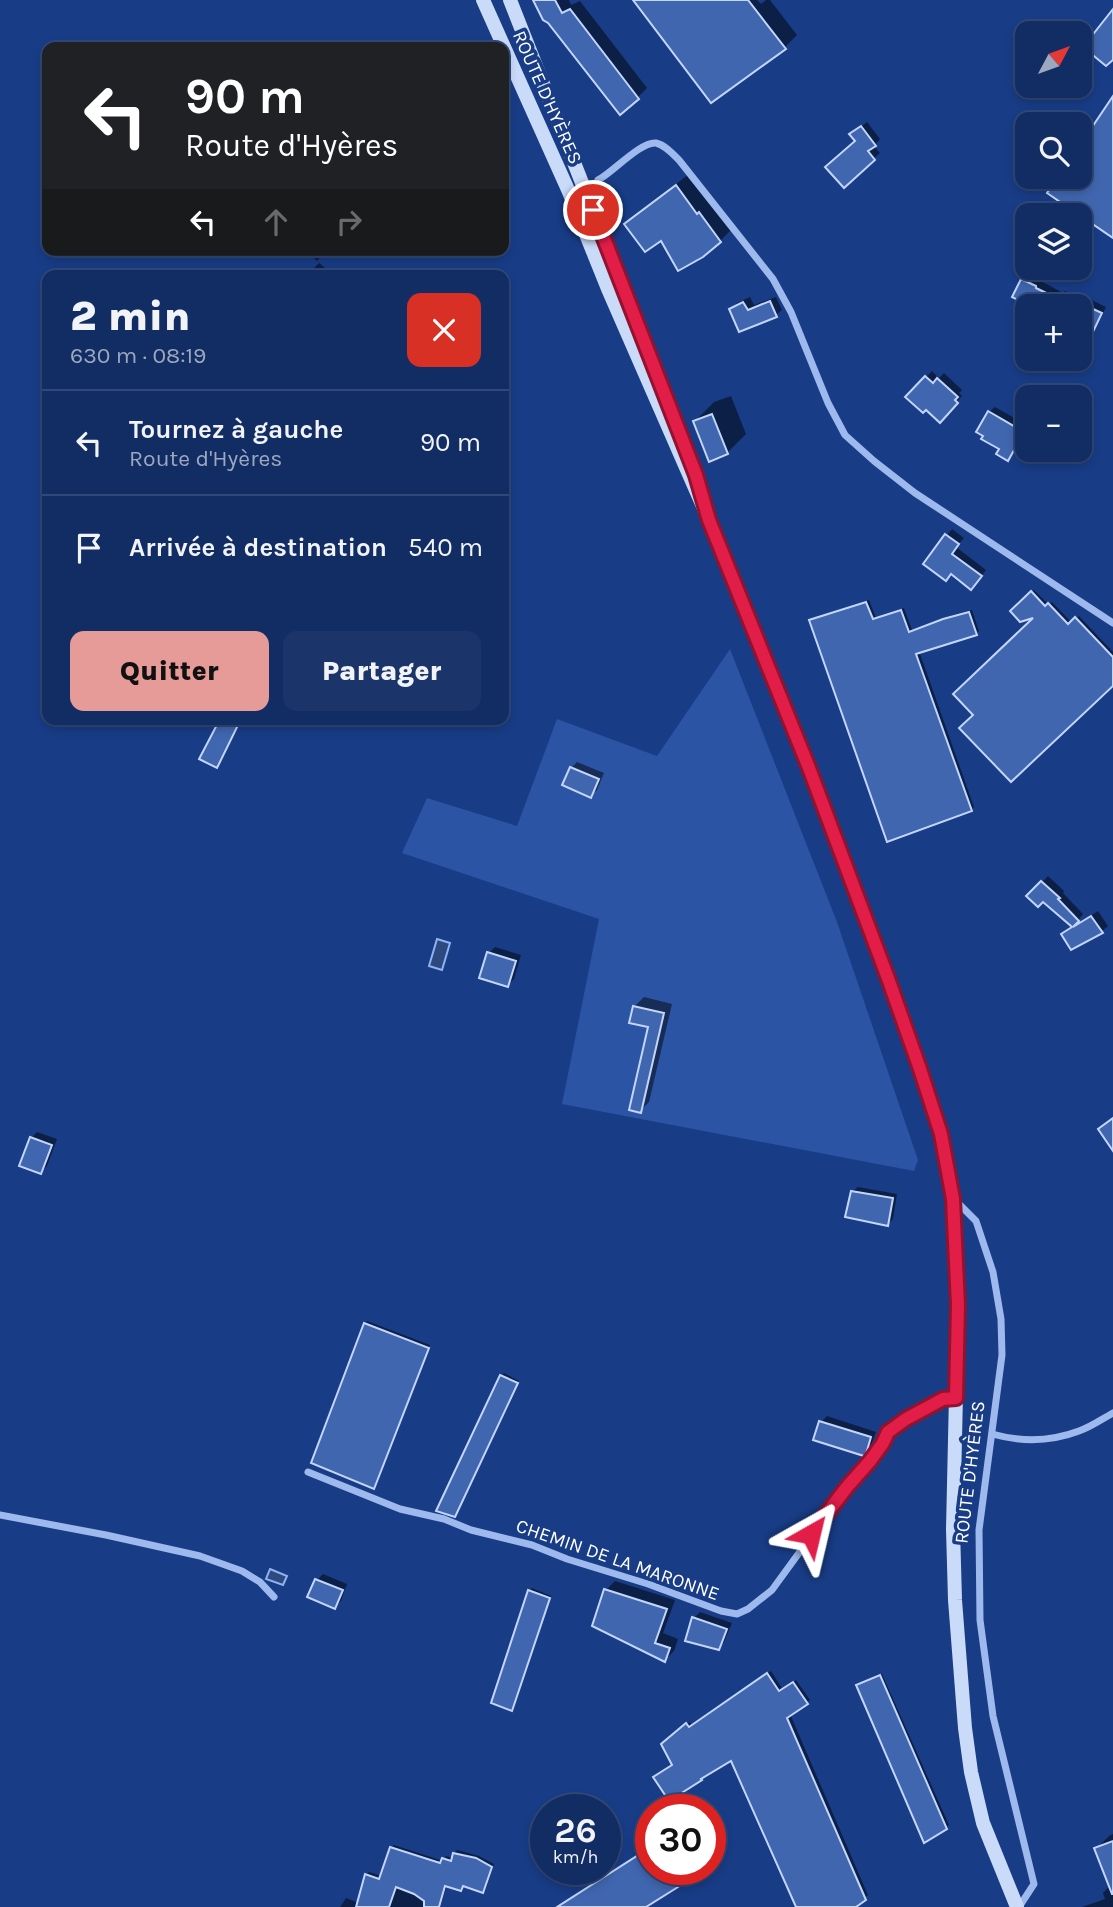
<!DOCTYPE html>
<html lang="fr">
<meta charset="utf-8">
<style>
body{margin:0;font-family:Karla,sans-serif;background:#1b356a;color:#f1f3f6;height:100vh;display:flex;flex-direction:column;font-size:26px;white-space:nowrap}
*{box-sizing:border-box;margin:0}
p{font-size:23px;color:#9ca8bf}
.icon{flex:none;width:38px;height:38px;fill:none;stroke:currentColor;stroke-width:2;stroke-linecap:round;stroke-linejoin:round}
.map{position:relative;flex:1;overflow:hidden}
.side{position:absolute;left:42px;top:270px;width:467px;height:455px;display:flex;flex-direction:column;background:#122d64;border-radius:14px;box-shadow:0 4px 10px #0003,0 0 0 2px #314978}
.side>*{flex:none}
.hud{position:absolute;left:42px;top:42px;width:467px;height:214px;border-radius:14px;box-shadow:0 4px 10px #0003,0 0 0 2px #314978;background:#202124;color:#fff;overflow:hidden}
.needle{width:46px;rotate:49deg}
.buttons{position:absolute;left:1015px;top:21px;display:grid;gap:14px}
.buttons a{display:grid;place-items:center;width:77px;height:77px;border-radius:14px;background:#122d64;box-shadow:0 4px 10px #0003,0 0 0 2px #314978;font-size:35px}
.speed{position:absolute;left:530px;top:1794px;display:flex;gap:14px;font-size:35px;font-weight:700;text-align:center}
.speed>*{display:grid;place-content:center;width:91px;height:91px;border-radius:50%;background:#122d64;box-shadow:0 4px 10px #0003,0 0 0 2px #314978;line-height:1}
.speed small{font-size:18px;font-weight:400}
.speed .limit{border:10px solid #d22;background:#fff;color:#111}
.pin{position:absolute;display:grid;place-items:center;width:60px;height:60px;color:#fff;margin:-30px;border:4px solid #fff;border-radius:50%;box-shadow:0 2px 7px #0007}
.me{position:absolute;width:77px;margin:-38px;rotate:37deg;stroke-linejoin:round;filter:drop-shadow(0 0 5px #0008)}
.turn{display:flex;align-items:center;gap:24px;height:147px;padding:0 28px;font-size:32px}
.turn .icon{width:91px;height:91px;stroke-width:2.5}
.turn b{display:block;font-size:49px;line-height:60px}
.lanes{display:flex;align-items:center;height:66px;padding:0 28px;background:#0003;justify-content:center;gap:35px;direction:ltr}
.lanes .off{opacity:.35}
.round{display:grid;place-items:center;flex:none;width:74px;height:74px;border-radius:14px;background:#1b356a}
.overview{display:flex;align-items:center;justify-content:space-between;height:119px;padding:0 28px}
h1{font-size:42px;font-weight:800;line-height:52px}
.action{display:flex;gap:14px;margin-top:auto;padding:14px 28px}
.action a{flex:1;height:80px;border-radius:14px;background:#e69b98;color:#111;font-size:28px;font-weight:800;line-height:80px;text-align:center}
.action a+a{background:#1b356a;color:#f1f3f6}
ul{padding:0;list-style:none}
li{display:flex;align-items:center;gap:21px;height:105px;padding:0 28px;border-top:2px solid #314978}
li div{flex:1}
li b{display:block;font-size:26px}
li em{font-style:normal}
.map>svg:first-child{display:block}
.green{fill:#2b54a4}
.water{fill:#2e4980;stroke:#90b2ef;stroke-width:2}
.shadow{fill:#0007}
.building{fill:#4066af;stroke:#c3d6f9;stroke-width:2}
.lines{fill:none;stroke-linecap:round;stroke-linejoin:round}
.minor{stroke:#9eb9ed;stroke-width:7}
.secondary{stroke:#cadaf9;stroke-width:14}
.route-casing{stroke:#92132f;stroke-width:18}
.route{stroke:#e11d48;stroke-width:12}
.labels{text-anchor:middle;stroke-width:7;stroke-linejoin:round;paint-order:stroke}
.street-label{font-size:19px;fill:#fff;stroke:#183c86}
</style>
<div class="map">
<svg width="1113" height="1907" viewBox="0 0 1113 1907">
<rect width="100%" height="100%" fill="#183c86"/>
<!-- green -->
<polygon class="green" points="730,649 837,922 918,1160 914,1171 562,1104 599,919 402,853 427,798 517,826 557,719 657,756"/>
<!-- water -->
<g class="water">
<polygon points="437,939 450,943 442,970 429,966"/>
<polygon points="270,1569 287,1576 283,1585 266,1579"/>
</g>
<!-- shadow -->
<g class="shadow">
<polygon points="540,0 569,0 571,5 580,1 647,88 637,98"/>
<polygon points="635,0 757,0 761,4 766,0 770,0 797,35 785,47 711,101"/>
<polygon points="867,122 880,139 874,146 880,153 844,185 857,140 858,129"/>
<polygon points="689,174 732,229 720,241 661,239 627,224 639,212"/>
<polygon points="306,250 327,250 317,261 333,275 307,275 319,263"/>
<polygon points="1028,274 1063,293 1065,291 1079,297 1081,295 1106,307 1092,336 1087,342 1080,338 1080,306 1033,306 1014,297 1022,280"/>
<polygon points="750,297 754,305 776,297 782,310 776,315 731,309 737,303"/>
<polygon points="932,371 939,378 944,373 962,390 959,393 962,396 940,420 926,408 907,397"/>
<polygon points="731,396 746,434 727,453 695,421 714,402"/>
<polygon points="995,407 1027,425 1013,453 1007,459 989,412"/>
<polygon points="952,529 964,538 956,547 986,570 977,582 925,563"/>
<polygon points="1034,590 1049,605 1052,602 1072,623 1079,616 1113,652 1113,684 976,715 1039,614 1012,611"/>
<polygon points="869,600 876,618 904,608 912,630 947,617 972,610 979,631 976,634 919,651 974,807 971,810 811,621 813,618"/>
<polygon points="222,719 242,719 222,760 217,766"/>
<polygon points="577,762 604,773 597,790 591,796 571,768"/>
<polygon points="1048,876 1064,891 1063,893 1083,914 1074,926 1098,911 1108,926 1102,931 1072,948 1063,934 1073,926 1043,899 1029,896"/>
<polygon points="495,947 521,955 514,979 508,985 489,953"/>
<polygon points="644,997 672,1004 649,1102 640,1111 650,1026 634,1007"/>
<polygon points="37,1132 57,1139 47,1166 41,1172 31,1138"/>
<polygon points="858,1187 897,1194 893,1219 888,1224 852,1192"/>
<polygon points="367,1321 430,1345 374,1487 365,1324"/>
<polygon points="504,1373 519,1381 457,1512 501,1376"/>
<polygon points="827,1416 876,1432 870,1448 864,1454 821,1422"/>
<polygon points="323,1574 347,1584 341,1601 335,1607 310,1596 317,1580"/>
<polygon points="615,1581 675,1600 663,1633 678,1639 674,1651 665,1660 606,1590"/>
<polygon points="532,1588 551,1596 514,1706 529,1591"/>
<polygon points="700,1612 732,1623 724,1642 718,1648 694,1618"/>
<polygon points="771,1671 783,1690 796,1680 810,1700 790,1714 868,1895 853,1907 798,1907 732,1759 674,1764 663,1745 690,1722 692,1726"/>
<polygon points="882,1674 949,1825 946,1828 858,1685"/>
<polygon points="1113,1834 1113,1862 1096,1849 1109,1836"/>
<polygon points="394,1845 443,1861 446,1856 453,1858 454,1853 457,1850 479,1856 494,1864 486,1888 483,1891 464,1886 461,1889 447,1885 440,1907 340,1907 346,1898 359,1903 366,1875 369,1872 382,1876 391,1848"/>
<polygon points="643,1852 651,1865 651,1869 670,1869 679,1883 642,1907 559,1907"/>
<polygon points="1113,1882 1113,1907 1082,1907 1105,1899 1103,1893"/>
</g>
<!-- building -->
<g class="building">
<polygon points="533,0 555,0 562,13 570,9 639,99 620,115 548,23 543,20"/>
<polygon points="633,0 748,0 786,49 711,103"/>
<polygon points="1113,9 1113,60 1106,66 1083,47"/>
<polygon points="1113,96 1113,238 1047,193 1058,177 1080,177 1080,145"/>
<polygon points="861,126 876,146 868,151 875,160 844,188 825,167 855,141 849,134"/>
<polygon points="676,185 697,214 699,212 721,242 703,257 678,271 661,241 645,252 624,224"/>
<polygon points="1021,279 1036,286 1036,288 1073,306 1030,306 1012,297"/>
<polygon points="770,301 777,317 739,332 729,309 743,302 748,310"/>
<polygon points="1080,303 1102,313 1080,359"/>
<polygon points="925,376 933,383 937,378 958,397 955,400 958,403 940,423 926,410 923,413 905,397"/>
<polygon points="988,411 1024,432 1008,461 996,454 999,449 981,439 983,436 976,432"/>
<polygon points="712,414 728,454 709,462 693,421"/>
<polygon points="945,534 959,544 952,554 982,576 971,590 951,574 946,581 923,564"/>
<polygon points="1031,591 1045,606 1048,603 1068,624 1075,617 1113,657 1113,686 1011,782 959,728 973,715 953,694 1033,618 1020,622 1010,611"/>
<polygon points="866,602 873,619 901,610 909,632 943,619 969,612 977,635 916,654 972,811 887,842 809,620"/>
<polygon points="220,719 241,719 217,768 199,759"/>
<polygon points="570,767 599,779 591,798 562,785"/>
<polygon points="1041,881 1060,898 1058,899 1079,921 1073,927 1091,916 1103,933 1071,950 1061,934 1072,927 1043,902 1038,907 1026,896"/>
<polygon points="487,952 516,961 508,987 479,978"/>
<polygon points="633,1006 664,1013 641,1113 629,1110 648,1027 629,1023"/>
<polygon points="1113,1118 1113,1151 1098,1129"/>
<polygon points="30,1137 52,1145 41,1174 19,1166"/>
<polygon points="851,1191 893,1198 888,1226 845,1217"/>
<polygon points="364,1323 429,1348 374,1489 311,1463"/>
<polygon points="500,1375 518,1383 455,1517 436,1511"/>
<polygon points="819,1421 871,1437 866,1454 864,1456 813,1440"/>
<polygon points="315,1579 343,1590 335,1609 307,1597"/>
<polygon points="604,1589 667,1609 655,1643 670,1648 665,1662 592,1626"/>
<polygon points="528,1590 550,1598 512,1711 491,1703"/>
<polygon points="692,1617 727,1629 719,1650 685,1641"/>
<polygon points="767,1673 779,1691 793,1682 808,1704 787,1718 866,1900 856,1907 796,1907 731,1761 701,1779 702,1780 669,1801 653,1777 672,1765 661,1744 686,1723 689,1727"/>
<polygon points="880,1675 947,1829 924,1843 856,1685"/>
<polygon points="1113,1841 1113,1894 1112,1894 1094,1848"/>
<polygon points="390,1847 440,1863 442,1858 451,1861 453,1853 476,1858 492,1867 483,1893 463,1886 461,1891 445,1886 439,1907 424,1907 424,1901 414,1894 396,1887 389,1907 356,1907 365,1874 379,1879"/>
<polygon points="640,1854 649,1869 666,1869 678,1887 646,1907 557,1907"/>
</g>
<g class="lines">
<!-- minor -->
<g class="minor">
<path d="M598,180C612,173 641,141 656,143C665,145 673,154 679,160L773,279L791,312L828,403L845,435L874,461L915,493L1113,623"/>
<polyline points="955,1200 976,1221 993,1272 1001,1319 1002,1355 979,1530 980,1620 993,1716 1034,1884 1019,1907"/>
<path d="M992,1434C1021,1442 1050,1442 1079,1431C1091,1427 1102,1419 1113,1413"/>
<polyline points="308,1472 400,1509 444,1519 471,1530 532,1545 567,1559 648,1584 721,1611 737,1614 748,1609 772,1590 847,1487 883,1443 888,1432 906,1419 943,1399 956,1398"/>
<polyline points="0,1515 106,1535 200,1556 242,1571 260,1582 274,1597"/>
</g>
<!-- secondary -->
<g class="secondary">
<polyline points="483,0 569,192 608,289 709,520 809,768 897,1004 941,1134 952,1186 958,1305 953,1529 955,1600 965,1728 971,1772 983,1823 1017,1907"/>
<polyline points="510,0 675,419"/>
</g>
</g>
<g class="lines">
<!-- route casing -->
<g class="route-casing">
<polyline id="route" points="593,210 696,475 709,520 809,768 889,981 920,1069 941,1134 953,1199 958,1305 956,1398 943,1399 906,1419 888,1432 883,1443 870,1461 847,1487 811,1534"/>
</g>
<!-- route -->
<use href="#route" class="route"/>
</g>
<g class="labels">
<!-- street labels -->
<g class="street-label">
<text transform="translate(548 97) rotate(66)" y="7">ROUTE D'HYÈRES</text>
<text transform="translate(969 1472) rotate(-83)" y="7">ROUTE D'HYÈRES</text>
<text transform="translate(618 1559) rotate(19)" y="7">CHEMIN DE LA MARONNE</text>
</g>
</g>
</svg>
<div class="buttons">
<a><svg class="needle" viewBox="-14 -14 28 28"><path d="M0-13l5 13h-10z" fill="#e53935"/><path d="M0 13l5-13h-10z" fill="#9ca8bf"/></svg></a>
<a><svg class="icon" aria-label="search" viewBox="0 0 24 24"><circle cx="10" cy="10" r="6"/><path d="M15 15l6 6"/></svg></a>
<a><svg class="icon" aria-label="layers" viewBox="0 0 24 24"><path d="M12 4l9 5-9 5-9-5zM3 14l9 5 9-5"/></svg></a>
<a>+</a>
<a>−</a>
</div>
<div class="speed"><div>26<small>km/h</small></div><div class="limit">30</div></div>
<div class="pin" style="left:593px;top:210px;background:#d93025"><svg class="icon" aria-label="arrive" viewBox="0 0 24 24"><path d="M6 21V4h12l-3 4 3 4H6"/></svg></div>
<svg class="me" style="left:811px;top:1534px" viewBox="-20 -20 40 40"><path d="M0-17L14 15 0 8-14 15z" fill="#e11d48" stroke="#fff" stroke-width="4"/></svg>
<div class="hud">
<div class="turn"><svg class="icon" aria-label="left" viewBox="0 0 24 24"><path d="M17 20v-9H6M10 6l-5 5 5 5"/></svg><div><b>90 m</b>Route d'Hyères</div></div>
<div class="lanes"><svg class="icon" aria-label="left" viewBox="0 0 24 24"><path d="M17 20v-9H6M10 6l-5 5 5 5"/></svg><svg class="icon off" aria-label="ahead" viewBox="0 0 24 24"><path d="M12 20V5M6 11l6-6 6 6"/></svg><svg class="icon off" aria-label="right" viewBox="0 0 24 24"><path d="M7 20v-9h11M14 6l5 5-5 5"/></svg></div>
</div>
<section class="side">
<div class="overview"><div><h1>2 min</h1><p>630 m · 08:19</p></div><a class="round" style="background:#d93025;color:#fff"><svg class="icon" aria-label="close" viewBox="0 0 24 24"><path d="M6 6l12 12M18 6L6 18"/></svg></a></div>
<ul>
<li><svg class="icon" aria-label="left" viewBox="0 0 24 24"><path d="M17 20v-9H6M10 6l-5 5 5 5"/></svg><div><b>Tournez à gauche</b><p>Route d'Hyères</p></div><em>90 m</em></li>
<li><svg class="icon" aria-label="arrive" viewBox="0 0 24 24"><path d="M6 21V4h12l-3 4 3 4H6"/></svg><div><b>Arrivée à destination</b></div><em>540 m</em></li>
</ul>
<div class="action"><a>Quitter</a><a>Partager</a></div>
</section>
</div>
